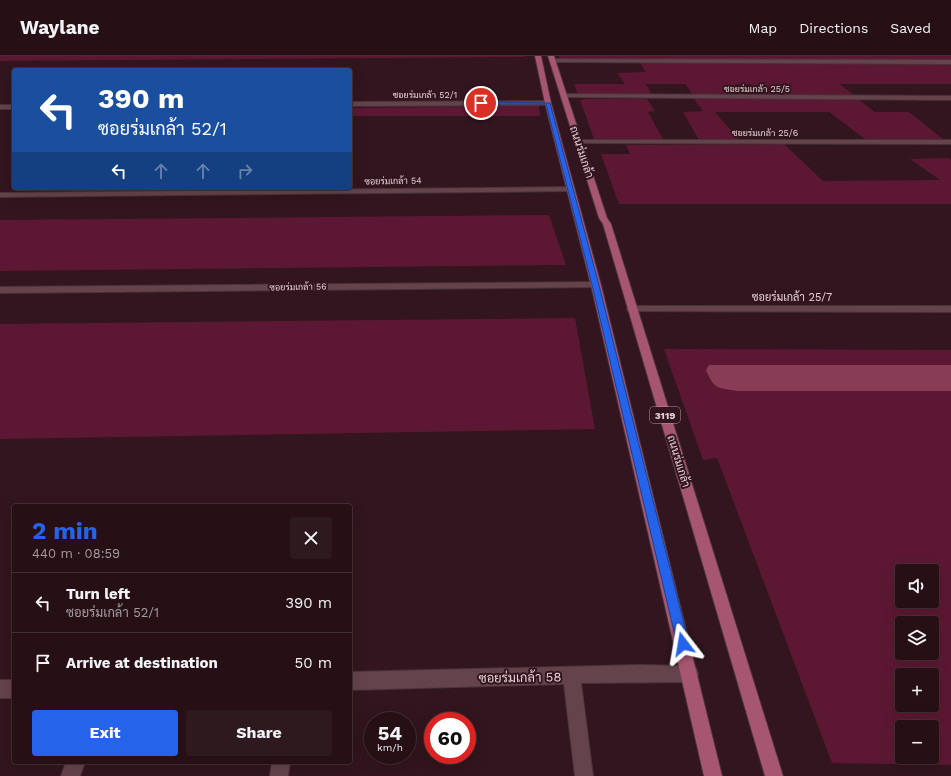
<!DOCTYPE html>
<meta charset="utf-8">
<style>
body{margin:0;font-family:"Work Sans",Sarabun,sans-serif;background:#2e191f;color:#f1f3f6;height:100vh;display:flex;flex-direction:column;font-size:15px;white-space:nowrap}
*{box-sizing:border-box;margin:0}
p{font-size:13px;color:#a49da1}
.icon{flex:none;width:22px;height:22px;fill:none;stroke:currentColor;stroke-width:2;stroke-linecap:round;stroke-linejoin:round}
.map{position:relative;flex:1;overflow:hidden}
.panel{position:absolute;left:12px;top:448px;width:340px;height:260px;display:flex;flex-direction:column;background:#261016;border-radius:4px;box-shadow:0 4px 16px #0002,0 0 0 1px #423035}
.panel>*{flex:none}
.banner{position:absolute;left:12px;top:12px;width:340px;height:122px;border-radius:4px;box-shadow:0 4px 16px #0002,0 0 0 1px #423035;background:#1a4fa0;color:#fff;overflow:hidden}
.buttons{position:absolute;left:895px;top:508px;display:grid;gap:8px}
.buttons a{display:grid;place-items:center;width:44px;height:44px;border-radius:4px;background:#261016;box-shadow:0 4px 16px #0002,0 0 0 1px #423035;font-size:20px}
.speed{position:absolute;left:364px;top:656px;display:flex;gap:8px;font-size:20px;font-weight:700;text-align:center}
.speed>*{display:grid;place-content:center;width:52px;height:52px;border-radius:50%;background:#261016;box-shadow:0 4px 16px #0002,0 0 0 1px #423035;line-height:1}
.speed small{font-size:10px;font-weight:400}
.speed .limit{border:6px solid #d22;background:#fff;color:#111}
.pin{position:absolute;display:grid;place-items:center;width:34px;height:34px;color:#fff;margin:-17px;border:2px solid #fff;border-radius:50%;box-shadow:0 1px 4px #0007}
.me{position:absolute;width:44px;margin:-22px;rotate:346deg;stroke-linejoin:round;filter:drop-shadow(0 0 3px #0008)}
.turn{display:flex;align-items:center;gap:14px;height:84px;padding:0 20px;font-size:18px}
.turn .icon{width:52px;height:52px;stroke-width:2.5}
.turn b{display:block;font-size:28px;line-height:34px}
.lanes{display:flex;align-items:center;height:38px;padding:0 20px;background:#0003;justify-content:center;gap:20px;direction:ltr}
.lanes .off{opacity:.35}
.round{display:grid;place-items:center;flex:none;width:42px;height:42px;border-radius:4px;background:#2e191f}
.headline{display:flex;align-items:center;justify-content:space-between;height:68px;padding:0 20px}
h1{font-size:24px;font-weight:700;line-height:30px;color:#2563eb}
.button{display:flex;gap:8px;margin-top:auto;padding:8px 20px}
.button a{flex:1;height:46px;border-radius:4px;background:#2563eb;color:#fff;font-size:16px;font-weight:700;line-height:46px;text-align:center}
.button a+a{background:#2e191f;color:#f1f3f6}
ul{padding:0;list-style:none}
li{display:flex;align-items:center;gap:12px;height:60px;padding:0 20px;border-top:1px solid #423035}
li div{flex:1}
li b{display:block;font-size:15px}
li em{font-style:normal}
header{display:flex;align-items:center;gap:24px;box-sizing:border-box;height:56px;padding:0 20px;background:#261016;border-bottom:1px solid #423035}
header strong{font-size:19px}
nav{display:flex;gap:22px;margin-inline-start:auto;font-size:14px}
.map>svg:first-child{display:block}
.green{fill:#5c1833;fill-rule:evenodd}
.water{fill:#893c56}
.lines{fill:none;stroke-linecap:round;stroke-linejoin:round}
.minor-casing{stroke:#493339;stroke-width:2}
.primary-casing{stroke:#493339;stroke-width:2}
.minor{fill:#65434d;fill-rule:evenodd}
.primary{fill:#a65670;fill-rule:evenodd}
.route{fill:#2563eb;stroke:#184099}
.labels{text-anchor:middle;stroke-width:4;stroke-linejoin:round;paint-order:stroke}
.far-street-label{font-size:9px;fill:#e6d1d6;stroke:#32151e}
.shield{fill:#32151e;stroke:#b0999f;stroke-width:1}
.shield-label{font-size:10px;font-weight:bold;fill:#e6d1d6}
.street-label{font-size:11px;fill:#e6d1d6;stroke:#32151e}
.near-street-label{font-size:13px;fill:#e6d1d6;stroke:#32151e}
</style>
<header>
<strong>Waylane</strong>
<nav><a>Map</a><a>Directions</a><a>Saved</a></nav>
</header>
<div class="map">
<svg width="951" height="720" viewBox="0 0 951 720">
<rect width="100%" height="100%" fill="#32151e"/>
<!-- green -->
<g class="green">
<polygon points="0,0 525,0 525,1 0,5"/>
<polygon points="559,0 951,0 951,5 560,4"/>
<polygon points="640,7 951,7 951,28 840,28 855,40 762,40 750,28 735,28 746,39 693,39 685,28 646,28 652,39 578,39 574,28 625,28 617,17 646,16"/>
<polygon points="587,43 647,43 655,55 648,56 663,83 594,83 580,44"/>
<polygon points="694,43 858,43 875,56 909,56 944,84 865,83 829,56 715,56 739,84 699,84 683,56 703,55"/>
<polygon points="539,50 540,60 350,60 350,52"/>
<polygon points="784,88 823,125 940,124 910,103 948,102 951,104 951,148 619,148 601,98 630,98 626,89"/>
<polygon points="549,159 566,209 0,215 0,164"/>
<polygon points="575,262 595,373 0,383 0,268"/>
<path d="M664,293L951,294V309H709L738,335H951V709L832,707L717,402L703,404ZM902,515H932V545H902ZM902,567H932V597H902ZM902,619H932V649H902ZM902,671H932V701H902Z"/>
</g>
<!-- water -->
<path class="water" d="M709,309H951V335H738C719,332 714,334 706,314Z"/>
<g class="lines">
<!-- minor casing -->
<g class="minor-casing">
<g id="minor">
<polygon points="552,3 951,4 951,8 550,6"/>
<polygon points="563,38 951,40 951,44 561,41"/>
<polygon points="350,46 548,45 551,47 548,49 350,50"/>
<rect x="0" y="49" width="14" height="4"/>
<polygon points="578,84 951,84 951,88 576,87 575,86"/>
<polygon points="573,131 573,135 570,135 0,141 0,137"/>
<polygon points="596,226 601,229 599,231 0,237 0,231"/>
<polygon points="632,250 951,250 951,256 628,255 627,253 628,251"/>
<polygon points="638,609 690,610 696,612 698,618 696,624 690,626 581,627 593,720 575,720 564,628 350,634 350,616"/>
<rect x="0" y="624" width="14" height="18"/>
<polygon points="66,706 85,706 80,720 61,720"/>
<polygon points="272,706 290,706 288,720 270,720"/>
</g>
</g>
<!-- primary casing -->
<g class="primary-casing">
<g id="primary">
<polygon points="535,0 541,0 551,47 601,229 722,720 704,720 591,229 545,47"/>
<polygon points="548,0 554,0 607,162 611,168 783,720 765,720 603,168 599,162"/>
</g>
</g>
<!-- minor -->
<use href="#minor" class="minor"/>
<!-- primary -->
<use href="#primary" class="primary"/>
</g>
<!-- route -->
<polygon class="route" points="481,46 550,47 599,229 689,588 687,592 683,594 678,592 677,588 592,229 546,48 480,48"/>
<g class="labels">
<!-- far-street labels -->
<g class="far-street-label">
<text x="757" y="36">ซอยร่มเกล้า 25/5</text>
<text x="425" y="42">ซอยร่มเกล้า 52/1</text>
<text x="765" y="80">ซอยร่มเกล้า 25/6</text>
<text transform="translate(393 125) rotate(-1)" y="3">ซอยร่มเกล้า 54</text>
<text transform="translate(298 231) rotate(-1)" y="3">ซอยร่มเกล้า 56</text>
</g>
<!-- shield labels -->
<rect class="shield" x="650" y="351" width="30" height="16" rx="3"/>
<g class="shield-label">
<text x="665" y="363">3119</text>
</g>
<!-- street labels -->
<g class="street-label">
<text transform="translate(582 96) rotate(72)" y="4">ถนนร่มเกล้า</text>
<text x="792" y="245">ซอยร่มเกล้า 25/7</text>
<text transform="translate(679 405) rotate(73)" y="4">ถนนร่มเกล้า</text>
</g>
<!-- near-street labels -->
<g class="near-street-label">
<text transform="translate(520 621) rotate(-1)" y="5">ซอยร่มเกล้า 58</text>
</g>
</g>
</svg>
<div class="buttons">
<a><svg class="icon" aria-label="sound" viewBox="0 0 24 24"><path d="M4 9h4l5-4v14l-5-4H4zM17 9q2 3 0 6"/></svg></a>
<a><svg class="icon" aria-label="layers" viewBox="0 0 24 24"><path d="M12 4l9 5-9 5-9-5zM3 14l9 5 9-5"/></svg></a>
<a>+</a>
<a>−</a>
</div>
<div class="speed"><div>54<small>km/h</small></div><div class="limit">60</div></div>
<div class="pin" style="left:481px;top:47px;background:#d93025"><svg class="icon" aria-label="arrive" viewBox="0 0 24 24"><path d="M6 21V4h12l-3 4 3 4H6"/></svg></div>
<svg class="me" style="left:683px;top:588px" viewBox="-20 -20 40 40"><path d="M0-17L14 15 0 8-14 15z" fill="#2563eb" stroke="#fff" stroke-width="4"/></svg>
<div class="banner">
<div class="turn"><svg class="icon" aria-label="left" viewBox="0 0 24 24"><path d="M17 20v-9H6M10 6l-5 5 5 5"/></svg><div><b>390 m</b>ซอยร่มเกล้า 52/1</div></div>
<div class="lanes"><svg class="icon" aria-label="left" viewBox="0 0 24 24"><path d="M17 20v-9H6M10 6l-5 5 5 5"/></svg><svg class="icon off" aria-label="ahead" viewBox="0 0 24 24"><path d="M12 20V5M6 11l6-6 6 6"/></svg><svg class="icon off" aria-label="ahead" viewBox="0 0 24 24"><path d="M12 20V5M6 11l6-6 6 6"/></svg><svg class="icon off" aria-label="right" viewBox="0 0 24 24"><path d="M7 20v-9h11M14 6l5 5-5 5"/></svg></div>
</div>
<section class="panel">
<div class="headline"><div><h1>2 min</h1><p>440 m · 08:59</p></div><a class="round"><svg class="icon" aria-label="close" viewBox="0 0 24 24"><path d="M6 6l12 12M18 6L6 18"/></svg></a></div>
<ul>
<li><svg class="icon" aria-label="left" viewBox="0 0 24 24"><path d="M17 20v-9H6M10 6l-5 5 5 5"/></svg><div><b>Turn left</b><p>ซอยร่มเกล้า 52/1</p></div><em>390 m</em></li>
<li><svg class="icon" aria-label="arrive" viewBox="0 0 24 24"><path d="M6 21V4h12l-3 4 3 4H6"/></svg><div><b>Arrive at destination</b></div><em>50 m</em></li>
</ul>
<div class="button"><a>Exit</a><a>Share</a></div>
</section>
</div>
